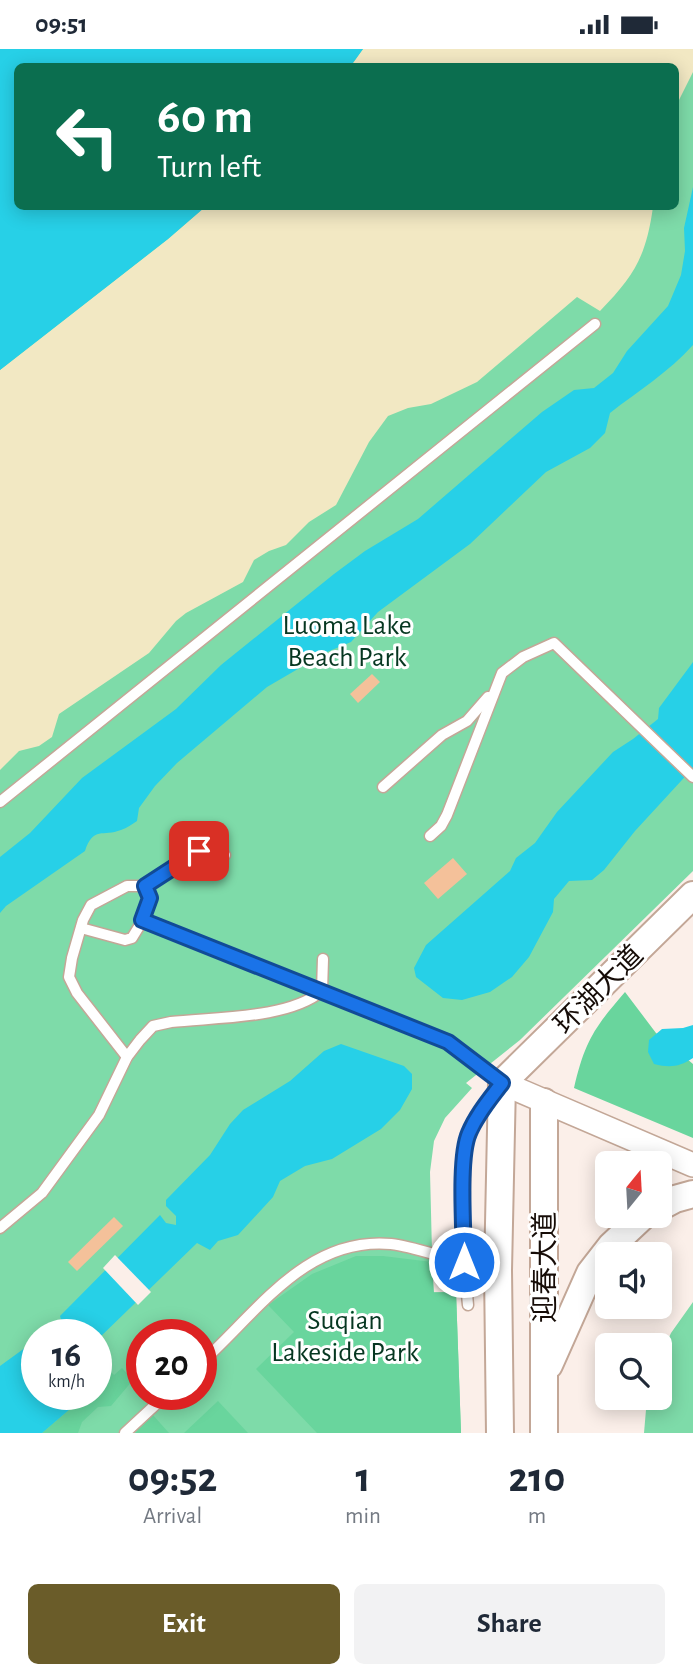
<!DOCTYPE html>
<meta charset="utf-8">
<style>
body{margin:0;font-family:"Alegreya Sans","Noto Sans SC",sans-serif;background:#f2f2f3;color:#1f2937;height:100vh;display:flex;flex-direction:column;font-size:26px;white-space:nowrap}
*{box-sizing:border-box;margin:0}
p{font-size:23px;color:#747a83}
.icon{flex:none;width:38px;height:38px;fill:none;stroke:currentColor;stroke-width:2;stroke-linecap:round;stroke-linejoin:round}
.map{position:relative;height:1384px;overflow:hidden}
.panel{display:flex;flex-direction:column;background:#fff;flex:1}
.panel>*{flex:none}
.guide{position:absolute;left:14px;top:14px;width:665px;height:147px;border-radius:10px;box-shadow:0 4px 18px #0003;background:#0b6e4f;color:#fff;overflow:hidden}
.needle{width:46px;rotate:18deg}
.tools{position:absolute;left:595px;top:1102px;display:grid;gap:14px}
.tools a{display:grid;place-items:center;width:77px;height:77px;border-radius:10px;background:#fff;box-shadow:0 4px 18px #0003;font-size:35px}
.speed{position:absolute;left:21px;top:1270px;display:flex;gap:14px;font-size:35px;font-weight:700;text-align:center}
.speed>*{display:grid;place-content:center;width:91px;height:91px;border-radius:50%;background:#fff;box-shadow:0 4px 18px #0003;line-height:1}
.speed small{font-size:18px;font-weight:400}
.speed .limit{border:10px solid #d22;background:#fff;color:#111}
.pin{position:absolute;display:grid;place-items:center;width:60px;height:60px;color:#fff;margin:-30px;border-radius:14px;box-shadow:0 4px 10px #0006}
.me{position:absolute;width:77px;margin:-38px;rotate:0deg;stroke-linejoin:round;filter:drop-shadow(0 0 5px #0008)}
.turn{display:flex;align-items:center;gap:24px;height:147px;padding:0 28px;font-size:32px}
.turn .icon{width:91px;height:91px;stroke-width:2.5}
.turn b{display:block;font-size:49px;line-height:60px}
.eta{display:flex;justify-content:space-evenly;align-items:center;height:119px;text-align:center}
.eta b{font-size:42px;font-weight:700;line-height:49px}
.action{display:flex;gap:14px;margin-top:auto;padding:14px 28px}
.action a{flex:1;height:80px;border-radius:10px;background:#6a5c29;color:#fff;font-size:28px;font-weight:700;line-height:80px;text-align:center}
.action a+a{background:#f2f2f3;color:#1f2937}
.status{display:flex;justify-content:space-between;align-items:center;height:49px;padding:0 35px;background:#fff;direction:ltr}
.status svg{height:19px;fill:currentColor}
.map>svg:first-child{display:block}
.green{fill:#7edba9;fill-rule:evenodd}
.forest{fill:#69d59d}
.sand{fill:#f2e8c3}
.water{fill:#27d0e7}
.pier{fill:#fbefe9}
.building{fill:#f4c19a}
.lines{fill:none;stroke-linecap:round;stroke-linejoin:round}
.service-casing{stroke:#c3a797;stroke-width:13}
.tertiary-casing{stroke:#c3a797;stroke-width:26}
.secondary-casing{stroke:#c3a797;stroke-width:30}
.service{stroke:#fff;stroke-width:10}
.tertiary{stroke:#fff;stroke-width:23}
.secondary{stroke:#fff;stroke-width:26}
.route-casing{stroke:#114b97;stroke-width:18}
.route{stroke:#1a73e8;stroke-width:12}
.labels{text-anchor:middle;stroke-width:6;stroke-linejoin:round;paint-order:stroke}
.park-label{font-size:28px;fill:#063721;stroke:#fff}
.street-label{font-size:28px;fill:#160c07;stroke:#fff}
</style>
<div class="status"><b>09:51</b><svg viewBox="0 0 49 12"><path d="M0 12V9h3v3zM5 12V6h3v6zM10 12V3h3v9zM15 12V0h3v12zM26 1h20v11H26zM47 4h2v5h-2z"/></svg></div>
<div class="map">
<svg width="693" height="1384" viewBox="0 0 693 1384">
<rect width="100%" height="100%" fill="#fbefe9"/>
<!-- green -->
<g class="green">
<path d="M69,0H693V822L520,991L466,1034L472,1039L445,1069L434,1092L430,1123L433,1243H456L461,1384H0V62L18,158H676V18L50,17ZM37,1286H96V1346H37ZM142,1286H201V1346H142Z"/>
<polygon points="693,1253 693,1384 644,1384 647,1349 660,1349 660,1308 671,1284"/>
</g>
<!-- forest -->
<g class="forest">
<path d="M625,943L656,984L693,1015V1089L574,1039C585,992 594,979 625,943Z"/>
<polygon points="356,1207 383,1207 432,1213 434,1244 456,1243 461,1384 317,1384 256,1320 294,1283 268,1256 312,1225"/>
<polygon points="96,1308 114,1326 122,1319 133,1331 111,1357 98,1358 82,1373 78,1384 42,1384 70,1360 78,1346 96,1346"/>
<polygon points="218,1352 248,1384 184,1384"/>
<polygon points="152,1365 169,1384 135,1384"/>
</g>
<!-- sand -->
<g class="sand">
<polygon points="363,0 693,0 693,23 676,57 676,18 350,18"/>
<path d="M205,158H653C646,207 635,226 600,262L577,248L477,333L431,355L408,359L388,367L369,393L336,456L309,473L286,496L269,502L254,511L243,533L186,564L176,572L149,604L59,665L52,688L39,697L19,702L0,721V321L168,190Z"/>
</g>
<!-- water -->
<g class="water">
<polygon points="0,0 363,0 350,18 18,18 18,158 205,158 168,190 0,321"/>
<path d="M693,138V296C669,323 638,342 610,364L605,384L590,399L546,423L470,495L378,563L351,593L327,603L267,638L177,714L155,737L139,759L137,772C132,775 127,779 121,781C103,788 93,777 85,802L6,857L0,864V808L30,784L82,729L176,660L221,616L334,525L365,502L418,470L542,363L574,341L594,339L613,324L627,302L668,257L681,226L685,202L684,179Z"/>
<polygon points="693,613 693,719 635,782 604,821 592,831 569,832 554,850 553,863 529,908 512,928 490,943 462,951 443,949 416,928 414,919 426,896 510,822 516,809 535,794 557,763 613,703 633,690 658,670 659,659"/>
<path d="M693,976V1009C679,1018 670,1019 654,1015L648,1003L649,991L662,980L683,979Z"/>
<polygon points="341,995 404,1017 412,1025 412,1040 400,1061 381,1080 332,1110 305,1117 280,1132 273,1148 238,1186 218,1192 210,1201 197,1194 96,1292 96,1286 38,1286 43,1283 58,1284 62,1274 60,1267 160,1166 166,1174 176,1176 176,1167 166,1157 166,1151 210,1106 230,1075 243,1061 290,1032 324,1002"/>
<polygon points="37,1287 37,1346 78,1346 70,1360 42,1384 0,1384 0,1317 29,1296"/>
</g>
<!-- pier -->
<polygon class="pier" points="115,1206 151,1243 138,1256 103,1219"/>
<!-- building -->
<g class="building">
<polygon points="372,625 380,633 358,654 350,645"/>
<polygon points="453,809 467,825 438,850 424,834"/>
<polygon points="114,1168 123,1177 77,1222 68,1213"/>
</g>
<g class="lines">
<!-- service casing -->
<g class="service-casing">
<g id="service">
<polyline points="383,738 442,686 467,672 488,648"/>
<polyline points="0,753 595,275"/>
<polyline points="430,787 441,777 447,766 502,624 523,608 554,594 693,728"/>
<polyline points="143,871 448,993 501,1033"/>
<polyline points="81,879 125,891 132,889 143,871 150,849 145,837"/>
<polyline points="127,1008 77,944 69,928 72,909 83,871 91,856 127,837 145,837 150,835 207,797 225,806"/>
<path d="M0,1179L42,1144L99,1066L127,1008L140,991L153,977L171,973C216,968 288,970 322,942L323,910"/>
<path d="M468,1256L464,1213L465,1102C469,1079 481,1063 495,1044"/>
<path d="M201,1314C257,1264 306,1187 391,1195C415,1198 440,1208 464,1213"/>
<polyline points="125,1384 166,1346"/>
</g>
</g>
<!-- tertiary casing -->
<g class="tertiary-casing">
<polyline id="tertiary" points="502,1034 693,1116"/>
</g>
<!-- secondary casing -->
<g class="secondary-casing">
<g id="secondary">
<polyline points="544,1053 544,1384"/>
<polyline points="660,1158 675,1150 693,1145"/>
<polyline points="549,1316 590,1224 611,1197 643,1167"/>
<polyline points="500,1384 498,1221 502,1034 693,846"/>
</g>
</g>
<!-- service -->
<use href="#service" class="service"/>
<!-- tertiary -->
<use href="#tertiary" class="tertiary"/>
<!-- secondary -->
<use href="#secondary" class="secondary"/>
</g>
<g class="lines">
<!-- route casing -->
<g class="route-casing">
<path id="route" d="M199,802L145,837L150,849L142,871L448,993L502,1034C490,1050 477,1065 469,1084C458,1109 464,1183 464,1213"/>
</g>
<!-- route -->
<use href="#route" class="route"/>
</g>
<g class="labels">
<!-- park labels -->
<g class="park-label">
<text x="347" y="585">Luoma Lake<tspan x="347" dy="32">Beach Park</tspan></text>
<text x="345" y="1280">Suqian<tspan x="345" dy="32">Lakeside Park</tspan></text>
</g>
<!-- street labels -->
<g class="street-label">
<text transform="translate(598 940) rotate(-45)" y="10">环湖大道</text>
<text transform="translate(544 1218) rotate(-90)" y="10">迎春大道</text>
</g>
</g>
</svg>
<div class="tools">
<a><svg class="needle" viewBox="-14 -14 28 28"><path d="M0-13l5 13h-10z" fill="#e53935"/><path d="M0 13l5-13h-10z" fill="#747a83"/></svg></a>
<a><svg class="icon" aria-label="sound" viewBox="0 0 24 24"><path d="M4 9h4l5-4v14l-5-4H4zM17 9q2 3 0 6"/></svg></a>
<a><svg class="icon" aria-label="search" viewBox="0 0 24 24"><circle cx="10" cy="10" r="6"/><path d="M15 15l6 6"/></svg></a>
</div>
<div class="speed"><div>16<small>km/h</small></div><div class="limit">20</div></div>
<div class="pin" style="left:199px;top:802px;background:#d93025"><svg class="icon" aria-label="arrive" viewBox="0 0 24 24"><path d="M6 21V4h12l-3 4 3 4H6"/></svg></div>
<svg class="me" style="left:464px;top:1213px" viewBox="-20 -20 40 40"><circle r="17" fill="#1a73e8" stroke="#fff" stroke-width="3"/><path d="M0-11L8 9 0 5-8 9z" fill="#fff"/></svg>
<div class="guide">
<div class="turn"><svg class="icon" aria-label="left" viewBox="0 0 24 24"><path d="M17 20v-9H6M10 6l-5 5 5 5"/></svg><div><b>60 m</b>Turn left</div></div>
</div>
</div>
<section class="panel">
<div class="eta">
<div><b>09:52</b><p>Arrival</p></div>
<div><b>1</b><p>min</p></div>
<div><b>210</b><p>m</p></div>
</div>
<div class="action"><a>Exit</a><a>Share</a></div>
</section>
